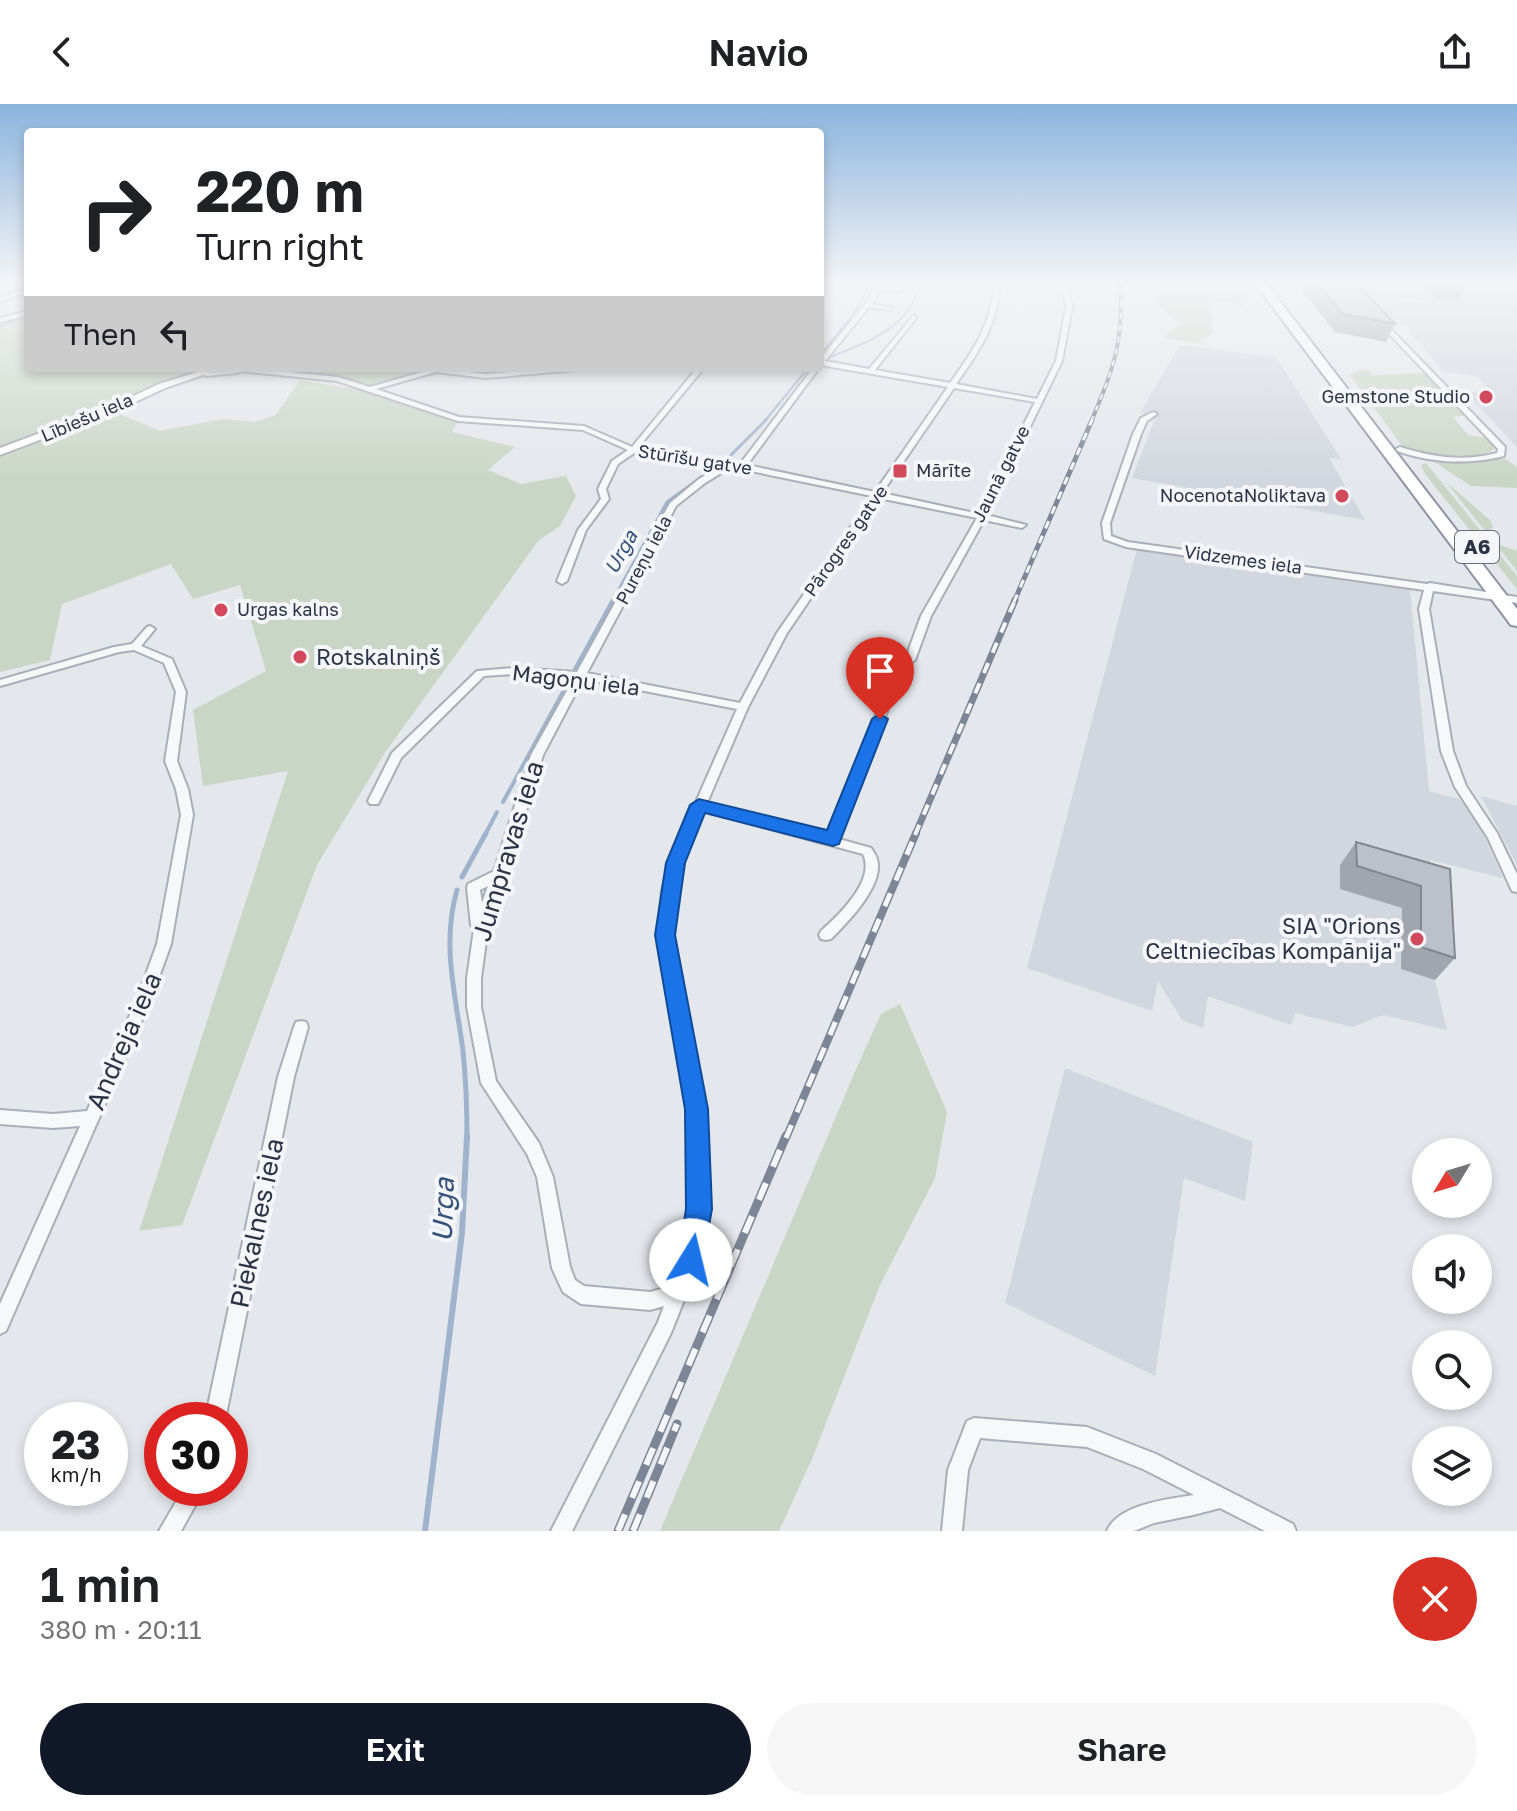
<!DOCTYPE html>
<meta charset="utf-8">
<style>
body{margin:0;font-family:"Golos Text",sans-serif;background:#f6f6f6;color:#202124;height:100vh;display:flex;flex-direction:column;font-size:30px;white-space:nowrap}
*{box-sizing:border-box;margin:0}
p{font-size:26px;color:#757577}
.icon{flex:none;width:44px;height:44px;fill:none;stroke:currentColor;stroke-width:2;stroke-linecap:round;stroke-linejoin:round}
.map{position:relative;height:1427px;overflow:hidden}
.panel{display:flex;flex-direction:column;background:#fff;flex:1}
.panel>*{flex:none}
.guide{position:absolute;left:24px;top:24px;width:800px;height:244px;border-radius:8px;box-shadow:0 4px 12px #0003;background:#fff;color:#202124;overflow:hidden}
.needle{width:52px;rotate:232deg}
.tools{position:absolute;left:1412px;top:1034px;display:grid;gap:16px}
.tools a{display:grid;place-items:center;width:80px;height:80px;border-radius:50%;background:#fff;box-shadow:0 4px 12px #0003;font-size:40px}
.speed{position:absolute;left:24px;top:1298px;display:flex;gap:16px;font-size:40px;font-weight:700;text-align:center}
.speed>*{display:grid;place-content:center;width:104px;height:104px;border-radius:50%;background:#fff;box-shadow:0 4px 12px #0003;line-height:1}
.speed small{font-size:20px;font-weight:400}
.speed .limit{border:12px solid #d22;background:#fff;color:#111}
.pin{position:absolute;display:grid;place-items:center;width:68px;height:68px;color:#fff;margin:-82px -34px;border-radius:50% 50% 50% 0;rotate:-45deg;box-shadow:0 0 8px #0007}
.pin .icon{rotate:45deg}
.me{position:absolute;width:88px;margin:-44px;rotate:9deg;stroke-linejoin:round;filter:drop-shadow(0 0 6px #0008)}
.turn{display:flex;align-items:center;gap:28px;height:168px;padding:0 40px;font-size:36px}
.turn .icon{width:104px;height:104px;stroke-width:2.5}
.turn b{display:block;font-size:56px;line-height:68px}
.then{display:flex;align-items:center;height:76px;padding:0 40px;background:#0003;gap:16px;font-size:30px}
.round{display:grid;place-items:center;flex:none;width:84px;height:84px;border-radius:42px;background:#f6f6f6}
.head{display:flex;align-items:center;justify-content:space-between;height:136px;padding:0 40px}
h1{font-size:48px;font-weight:600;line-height:60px}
.action{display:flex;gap:16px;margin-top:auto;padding:16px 40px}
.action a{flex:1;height:92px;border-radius:48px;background:#111827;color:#fff;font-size:32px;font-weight:600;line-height:92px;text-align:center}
.action a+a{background:#f6f6f6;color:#202124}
header{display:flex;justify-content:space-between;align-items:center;height:104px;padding:0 40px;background:#fff;font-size:36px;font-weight:600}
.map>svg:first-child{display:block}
.built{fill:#d2d6de}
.green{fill:#c9d6c5}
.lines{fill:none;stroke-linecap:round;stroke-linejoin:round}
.stream-far4{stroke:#9fb4cc;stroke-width:2}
.stream-far3{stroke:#9fb4cc;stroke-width:3}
.stream-far2{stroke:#9fb4cc;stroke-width:4}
.stream-far1{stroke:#9fb4cc;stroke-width:5}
.stream{stroke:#9fb4cc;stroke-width:6}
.street-casing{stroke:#a9aeb7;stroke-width:4}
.secondary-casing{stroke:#a9aeb7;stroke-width:4}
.highway-casing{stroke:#8b94a3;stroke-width:4}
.street{fill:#f7f8fa;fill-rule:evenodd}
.secondary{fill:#fff;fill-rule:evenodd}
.highway{fill:#fff;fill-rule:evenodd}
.rail-far4-casing{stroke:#7d8696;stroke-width:4}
.rail-far3-casing{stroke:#7d8696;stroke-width:5}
.rail-far2-casing{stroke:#7d8696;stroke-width:7}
.rail-far1-casing{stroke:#7d8696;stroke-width:8}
.rail-casing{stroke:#7d8696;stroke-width:9}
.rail-far4{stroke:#f4f6f9;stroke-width:2;stroke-dasharray:6;stroke-linecap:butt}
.rail-far3{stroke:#f4f6f9;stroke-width:3;stroke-dasharray:8;stroke-linecap:butt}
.rail-far2{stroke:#f4f6f9;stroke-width:4;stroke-dasharray:11;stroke-linecap:butt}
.rail-far1{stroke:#f4f6f9;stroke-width:5;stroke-dasharray:14;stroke-linecap:butt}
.rail{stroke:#f4f6f9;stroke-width:6;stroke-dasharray:18;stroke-linecap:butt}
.wall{fill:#a1a5ae}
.building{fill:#bbc0ca;stroke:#83868d;stroke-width:2}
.route{fill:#1a73e8;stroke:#114b97;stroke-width:2}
.poi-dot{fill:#d1495b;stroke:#f4f6f9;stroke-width:3}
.labels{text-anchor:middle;stroke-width:8;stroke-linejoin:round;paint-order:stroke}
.far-poi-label{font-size:18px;fill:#2b3445;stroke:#f4f6f9;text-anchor:end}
.far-street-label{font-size:18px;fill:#2b3445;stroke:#f4f6f9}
.shield{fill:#f4f6f9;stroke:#676e7b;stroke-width:2}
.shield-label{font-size:20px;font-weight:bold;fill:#2b3445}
.far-water-label{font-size:20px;font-style:italic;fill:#34527a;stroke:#f4f6f9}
.poi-label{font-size:22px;fill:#2b3445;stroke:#f4f6f9;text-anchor:start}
.street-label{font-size:22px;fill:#2b3445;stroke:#f4f6f9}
.near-street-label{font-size:26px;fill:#2b3445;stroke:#f4f6f9}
.near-water-label{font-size:28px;font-style:italic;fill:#34527a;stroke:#f4f6f9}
</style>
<header><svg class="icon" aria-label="back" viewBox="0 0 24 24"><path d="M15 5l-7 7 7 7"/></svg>Navio<svg class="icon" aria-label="share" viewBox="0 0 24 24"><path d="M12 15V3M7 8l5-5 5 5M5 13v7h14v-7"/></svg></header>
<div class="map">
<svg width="1517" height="1427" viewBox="0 0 1517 1427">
<rect width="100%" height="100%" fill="#e4e7ec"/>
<!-- built -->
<g class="built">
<polygon points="1359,178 1517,178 1517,343 1465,288 1493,289 1480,276 1481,273 1444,268 1412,231 1409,223 1393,218 1368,193 1421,199 1423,196 1407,180"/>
<polygon points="1180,241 1276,253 1341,355 1329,354 1365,416 1132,374 1156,312 1140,309"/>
<polygon points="1137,445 1410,485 1429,687 1466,697 1474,708 1503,774 1430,756 1435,876 1447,926 1383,911 1352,923 1295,909 1291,921 1208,892 1203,924 1182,916 1158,877 1152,907 1027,864"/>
<polygon points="1481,692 1517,702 1517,761"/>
<polygon points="1065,964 1253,1038 1245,1097 1184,1074 1155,1272 1005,1199"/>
</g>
<!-- green -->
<g class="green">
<polygon points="1154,178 1236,178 1248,198 1243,202 1210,195 1213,229 1197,239 1164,234 1179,220 1157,199"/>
<polygon points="1355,181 1409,183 1423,196 1369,194"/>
<polygon points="28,209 28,264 211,264 108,305 160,327 223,315 255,318 276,311 300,276 366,287 458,318 452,328 515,343 488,366 521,380 566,372 576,392 560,422 539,436 386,647 317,761 182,1121 139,1127 288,667 203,682 193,606 266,567 240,481 193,495 171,460 62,500 50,556 0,568 0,220"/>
<polygon points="246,264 486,264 485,267 443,265 379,284 335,274"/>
<path d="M1359,266H1369L1373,271L1427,269L1468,311L1453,313L1468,331L1488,334L1495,344C1480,359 1421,353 1403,343L1350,271Z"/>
<polygon points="1505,355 1517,363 1517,384 1471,382 1433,357"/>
<polygon points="1426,359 1517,472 1517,485 1425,370 1421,361"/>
<polygon points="1446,378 1490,416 1493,424 1488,427 1500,441 1517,447 1517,467"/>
<polygon points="900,900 947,1008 935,1074 880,1181 812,1355 779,1427 660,1427 854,970 881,910"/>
</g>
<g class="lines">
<!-- stream-far4 -->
<g class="stream-far4">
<polyline points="0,181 6,178"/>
<polyline points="0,223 28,211"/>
<polyline points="820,251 853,211 871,178"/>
<path d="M830,253C871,237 909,224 921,178"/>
<polyline points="764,318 808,264"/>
</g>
<!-- stream-far3 -->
<g class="stream-far3">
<polyline points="727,355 766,316"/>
<polyline points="612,498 667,398 717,362"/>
</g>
<!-- stream-far2 -->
<g class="stream-far2">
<polyline points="574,567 613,496"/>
<polyline points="503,698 569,577"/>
<polyline points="485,731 497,708"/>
</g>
<!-- stream-far1 -->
<g class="stream-far1">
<polyline points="462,773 486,729"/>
<path d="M457,786C441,841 456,892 463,947C466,976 467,1005 467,1034"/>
</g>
<!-- stream -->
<polyline class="stream" points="425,1427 462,1129 467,1032"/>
<!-- street casing -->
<g class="street-casing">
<g id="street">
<polygon points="820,178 825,178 820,183"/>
<path d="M875,178H881L880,181L902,184L900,187L879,185L876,194L871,200L893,204L890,206L869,203L825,257L869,265L914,211L916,214L875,266L950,279C974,246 992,220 994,178H1000C998,221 980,246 956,280L1037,295L1056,257L1066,203L1061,178H1067L1072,203L1062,257L987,411L1026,421L1022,424L984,416L931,512L915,556L910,559L905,556L921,512L977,414L879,394L787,529L748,603L707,699L828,732L878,605L883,602L887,603L888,605L839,735L871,744C873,747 876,751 877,755C885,781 847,819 831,835L826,836L821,835L819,831L821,827C839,811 876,776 863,750L704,707L681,759L674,787L672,831L705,1005L704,1129L700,1156L671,1229L572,1427H551L658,1218L664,1202L650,1206L581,1200L563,1188L552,1164L537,1073L527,1050L481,979L467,903V874L474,825L471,821L467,784L468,780L494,767L531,651L574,574L514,570L484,572L401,654L378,700H370L368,697L392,649L477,567L514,564L577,568L670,399L699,375L722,361L644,353L634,349L618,360L606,385L609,395L586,426L567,477L562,480L557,477L578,426L601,395L598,385L612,357L628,346L583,326L458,317L337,277L240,267L237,269L206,272L203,270L230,266L228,264H250L338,273L370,283L436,264L486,270L554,264H580L577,266L486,274L436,268L376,285L459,313L584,322L632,343L697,264H704L637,345L646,349L740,360L813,264H819L747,361L875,388L948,283L820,261V255L870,194ZM954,284L1035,298L979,410L882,389ZM731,363L872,392L777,529L740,599L587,569L676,402L705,379ZM583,575L737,605L669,759L662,787L658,831L689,1005L688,1129L682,1156L672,1182L650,1188L584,1182L575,1176L570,1163L553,1073L539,1039L496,977L481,903V874L489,815L516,740L543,651ZM488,782L482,799L480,786Z"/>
<polygon points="17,187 28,187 28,191 20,190 0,198 0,194"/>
<polygon points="28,207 28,211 0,218 0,214"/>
<path d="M1379,217H1383L1505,343L1504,352C1468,361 1432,359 1397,347L1396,345L1400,343C1432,353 1464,358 1497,349L1498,345L1379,219Z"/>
<polygon points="1153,308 1157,310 1147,317 1141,330 1110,419 1111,432 1128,438 1427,480 1430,479 1517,493 1517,499 1433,487 1429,505 1453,647 1466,682 1497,729 1517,770 1517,788 1512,787 1488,734 1455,683 1441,647 1419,505 1424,486 1126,443 1104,435 1102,419 1133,330 1141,314"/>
<polygon points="150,522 155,525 141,542 172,555 186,588 177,657 188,685 193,711 171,840 151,895 6,1227 0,1230 0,1200 80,1022 53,1024 0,1020 0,1006 53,1010 87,1007 137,895 157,840 181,711 176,685 165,657 176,588 164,559 134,546 119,548 0,582 0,576 114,543 132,540 147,523"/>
<polygon points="301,917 306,918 308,923 294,973 225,1316 205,1316 278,973 294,923 296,918"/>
<path d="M974,1314L1087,1323L1156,1350L1293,1420L1296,1427H1265L1220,1404L1193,1411L1154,1419L1134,1427H1107C1118,1400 1169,1395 1194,1391L1143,1365L1087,1343L980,1334L968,1366L962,1427H942L948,1366L967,1317Z"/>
<polygon points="184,1384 205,1384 181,1427 159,1427"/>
</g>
</g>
<!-- secondary casing -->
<g class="secondary-casing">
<polygon id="secondary" points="210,264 223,264 165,284 116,307 0,351 0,344 110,303 159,280"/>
</g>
<!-- highway casing -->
<g class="highway-casing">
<polygon id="highway" points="1254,178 1265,178 1517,505 1517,522 1511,521"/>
</g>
<!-- street -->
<use href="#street" class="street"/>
<!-- secondary -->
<use href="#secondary" class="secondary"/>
<!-- highway -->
<use href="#highway" class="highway"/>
<!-- rail-far4 casing -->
<g class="rail-far4-casing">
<path id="rail-far4" d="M1091,318C1114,263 1124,238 1120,178"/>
</g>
<!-- rail-far3 casing -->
<g class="rail-far3-casing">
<polyline id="rail-far3" points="1014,498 1092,316"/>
</g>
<!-- rail-far2 casing -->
<g class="rail-far2-casing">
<polyline id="rail-far2" points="915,731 1015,496"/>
</g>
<!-- rail-far1 casing -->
<g class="rail-far1-casing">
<polyline id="rail-far1" points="786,1034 916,729"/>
</g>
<!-- rail casing -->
<g class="rail-casing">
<g id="rail">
<polyline points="618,1427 786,1032"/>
<polyline points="633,1427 677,1320"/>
</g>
</g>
<!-- rail-far4 -->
<use href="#rail-far4" class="rail-far4"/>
<!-- rail-far3 -->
<use href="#rail-far3" class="rail-far3"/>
<!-- rail-far2 -->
<use href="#rail-far2" class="rail-far2"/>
<!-- rail-far1 -->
<use href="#rail-far1" class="rail-far1"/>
<!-- rail -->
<use href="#rail" class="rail"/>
</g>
<!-- wall -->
<g class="wall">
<polygon points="1305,178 1355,178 1395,220 1386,238 1335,228 1302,186"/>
<polygon points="1427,178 1465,178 1466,180 1457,197 1438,196 1424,185"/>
<polygon points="1356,738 1450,765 1455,854 1435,876 1401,865 1402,804 1340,785 1340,761"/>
</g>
<!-- building -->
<g class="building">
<polygon points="1317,178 1355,178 1395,220 1343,210"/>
<polygon points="1356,738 1450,765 1455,854 1421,843 1421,782 1357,762"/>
</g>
<!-- sky -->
<linearGradient id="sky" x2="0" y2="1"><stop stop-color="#8bb4dd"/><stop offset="0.47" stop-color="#f3f4f6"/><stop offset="1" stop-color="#f3f4f6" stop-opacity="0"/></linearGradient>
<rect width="1517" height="378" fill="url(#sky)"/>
<!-- route -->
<polygon class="route" points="880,610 888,615 839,740 833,742 705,709 685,759 675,831 708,1005 712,1105 701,1166 691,1170 682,1166 678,1156 686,1105 685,1005 655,831 666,759 690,701 699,695 827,726 872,615"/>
<!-- markers -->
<g class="poi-dot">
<circle cx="1486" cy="293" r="8"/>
<rect x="892" y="359" width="16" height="16" rx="4"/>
<circle cx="1342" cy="392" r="8"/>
<circle cx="221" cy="506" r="8"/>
<circle cx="300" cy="553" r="8"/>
<circle cx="1417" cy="835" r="8"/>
</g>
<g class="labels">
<!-- far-poi labels -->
<g class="far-poi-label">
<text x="1470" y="299">Gemstone Studio</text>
<text x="916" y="373" text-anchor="start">Mārīte</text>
<text x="1326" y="398">NocenotaNoliktava</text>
<text x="237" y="512" text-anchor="start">Urgas kalns</text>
</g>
<!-- far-street labels -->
<g class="far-street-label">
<text transform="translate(87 314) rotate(-23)" y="6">Lībiešu iela</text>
<text transform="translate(695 356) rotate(9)" y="6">Stūrīšu gatve</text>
<text transform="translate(1001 370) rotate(-63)" y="6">Jaunā gatve</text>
<text transform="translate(846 437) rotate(-55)" y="6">Pārogres gatve</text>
<text transform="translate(644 456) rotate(-62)" y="6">Pureņu iela</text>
<text transform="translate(1243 456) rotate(8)" y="6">Vidzemes iela</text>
</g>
<!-- shield labels -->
<rect class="shield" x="1455" y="427" width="44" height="32" rx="6"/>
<g class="shield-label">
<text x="1477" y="450">A6</text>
</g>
<!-- far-water labels -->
<g class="far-water-label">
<text transform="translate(621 448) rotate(-61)" y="7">Urga</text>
</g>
<!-- poi labels -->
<g class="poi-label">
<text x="316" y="561">Rotskalniņš</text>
<text x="1401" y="830" text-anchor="end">SIA "Orions<tspan x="1401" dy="25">Celtniecības Kompānija"</tspan></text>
</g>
<!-- street labels -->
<g class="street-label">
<text transform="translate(576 576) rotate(7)" y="8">Magoņu iela</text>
</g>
<!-- near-street labels -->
<g class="near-street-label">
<text transform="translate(508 747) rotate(-73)" y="9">Jumpravas iela</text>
<text transform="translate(124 937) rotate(-66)" y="9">Andreja iela</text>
<text transform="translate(257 1119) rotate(-78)" y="9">Piekalnes iela</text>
</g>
<!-- near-water labels -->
<g class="near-water-label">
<text transform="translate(443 1106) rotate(-88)" y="10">Urga</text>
</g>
</g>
</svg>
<div class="tools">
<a><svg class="needle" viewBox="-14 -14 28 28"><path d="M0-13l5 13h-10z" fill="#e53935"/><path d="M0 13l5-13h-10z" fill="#757577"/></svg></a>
<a><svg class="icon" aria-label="sound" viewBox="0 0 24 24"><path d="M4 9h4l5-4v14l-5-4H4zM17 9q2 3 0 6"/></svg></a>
<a><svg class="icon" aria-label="search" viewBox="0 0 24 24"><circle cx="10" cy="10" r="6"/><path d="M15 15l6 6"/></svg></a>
<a><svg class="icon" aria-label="layers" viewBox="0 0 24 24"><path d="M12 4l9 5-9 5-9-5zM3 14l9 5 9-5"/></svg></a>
</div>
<div class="speed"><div>23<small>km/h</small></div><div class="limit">30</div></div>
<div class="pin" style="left:880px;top:615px;background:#d93025"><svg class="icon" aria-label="arrive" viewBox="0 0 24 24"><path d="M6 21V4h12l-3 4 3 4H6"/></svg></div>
<svg class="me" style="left:691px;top:1156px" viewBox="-20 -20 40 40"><circle r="19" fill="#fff"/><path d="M0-13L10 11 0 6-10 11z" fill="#1a73e8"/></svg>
<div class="guide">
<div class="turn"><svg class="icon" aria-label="right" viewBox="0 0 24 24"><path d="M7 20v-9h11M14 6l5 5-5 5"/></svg><div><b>220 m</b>Turn right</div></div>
<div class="then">Then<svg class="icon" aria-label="left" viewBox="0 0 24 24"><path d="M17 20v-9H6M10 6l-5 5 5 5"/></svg></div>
</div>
</div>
<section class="panel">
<div class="head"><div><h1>1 min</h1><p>380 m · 20:11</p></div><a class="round" style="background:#d93025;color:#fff"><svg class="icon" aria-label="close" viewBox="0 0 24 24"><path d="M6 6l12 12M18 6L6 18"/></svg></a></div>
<div class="action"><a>Exit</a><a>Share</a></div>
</section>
